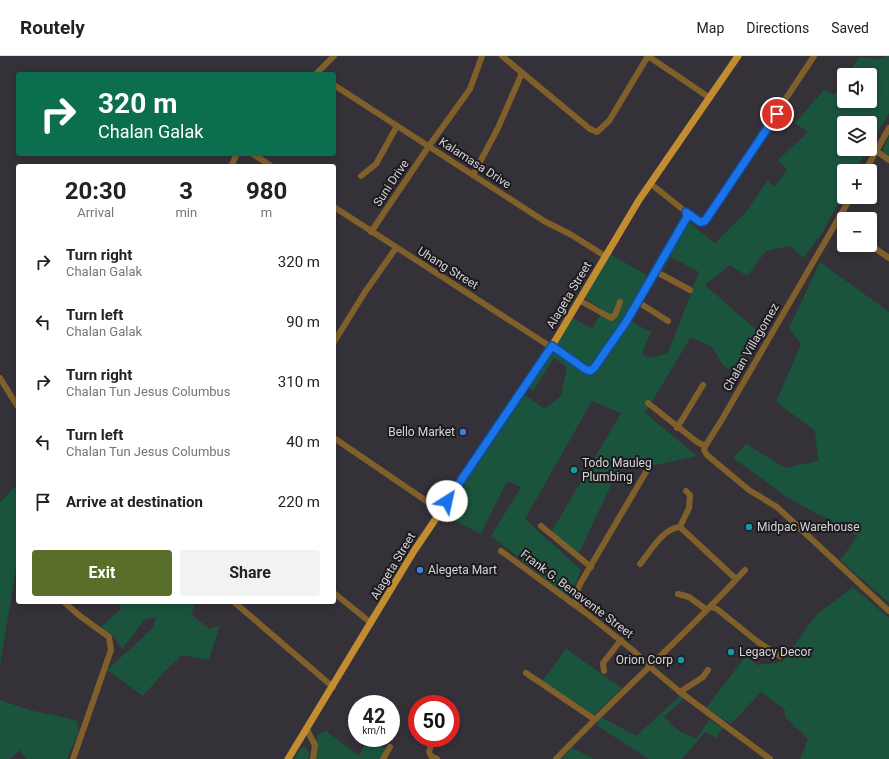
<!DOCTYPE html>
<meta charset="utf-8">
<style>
body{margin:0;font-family:Roboto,sans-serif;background:#f2f2f2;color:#222;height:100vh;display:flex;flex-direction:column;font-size:15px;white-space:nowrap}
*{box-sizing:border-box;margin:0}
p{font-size:13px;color:#767676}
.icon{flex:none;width:22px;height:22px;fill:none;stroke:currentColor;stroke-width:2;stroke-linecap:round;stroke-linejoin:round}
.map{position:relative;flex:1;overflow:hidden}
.side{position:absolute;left:16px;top:108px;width:320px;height:440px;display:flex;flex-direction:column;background:#fff;border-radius:4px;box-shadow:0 2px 6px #0003}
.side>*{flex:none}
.hud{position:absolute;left:16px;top:16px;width:320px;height:84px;border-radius:4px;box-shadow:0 2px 6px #0003;background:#0b6e4f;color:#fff;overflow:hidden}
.fabs{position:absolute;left:837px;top:12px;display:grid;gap:8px}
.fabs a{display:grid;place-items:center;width:40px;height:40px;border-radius:4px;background:#fff;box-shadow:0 2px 6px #0003;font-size:20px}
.speed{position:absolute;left:348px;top:639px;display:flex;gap:8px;font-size:20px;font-weight:700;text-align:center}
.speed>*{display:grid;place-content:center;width:52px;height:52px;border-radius:50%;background:#fff;box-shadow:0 2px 6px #0003;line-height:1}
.speed small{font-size:10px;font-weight:400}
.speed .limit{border:6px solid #d22;background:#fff;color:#111}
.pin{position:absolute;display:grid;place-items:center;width:34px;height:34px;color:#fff;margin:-17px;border:2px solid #fff;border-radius:50%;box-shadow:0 1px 4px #0007}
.me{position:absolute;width:44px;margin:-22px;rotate:35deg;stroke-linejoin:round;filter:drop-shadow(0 0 3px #0008)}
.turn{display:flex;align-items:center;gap:14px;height:84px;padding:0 16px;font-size:18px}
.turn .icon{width:52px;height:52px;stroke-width:2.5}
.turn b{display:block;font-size:28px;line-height:34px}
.eta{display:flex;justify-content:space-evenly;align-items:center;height:68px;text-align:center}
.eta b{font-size:24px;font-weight:700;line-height:28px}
.button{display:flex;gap:8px;margin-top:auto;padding:8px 16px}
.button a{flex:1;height:46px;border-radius:4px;background:#586e29;color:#fff;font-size:16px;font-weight:700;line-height:46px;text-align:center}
.button a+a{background:#f2f2f2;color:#222}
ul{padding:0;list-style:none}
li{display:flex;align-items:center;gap:12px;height:60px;padding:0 16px}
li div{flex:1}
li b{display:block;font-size:15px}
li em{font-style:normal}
header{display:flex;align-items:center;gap:24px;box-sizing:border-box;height:56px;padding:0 20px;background:#fff;border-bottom:1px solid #e0e0e0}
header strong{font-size:19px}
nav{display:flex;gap:22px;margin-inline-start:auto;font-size:14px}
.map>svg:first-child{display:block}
.green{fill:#1a543c}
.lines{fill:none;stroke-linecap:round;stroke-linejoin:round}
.minor{stroke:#815f2b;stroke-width:6}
.major{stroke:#c38c31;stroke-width:7}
.route-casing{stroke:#114b97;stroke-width:10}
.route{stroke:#1a73e8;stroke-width:7}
.shop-dot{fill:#3f7fe0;stroke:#1c1a1d;stroke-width:1.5}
.culture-dot{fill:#0f9aa8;stroke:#1c1a1d;stroke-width:1.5}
.labels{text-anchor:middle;stroke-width:4;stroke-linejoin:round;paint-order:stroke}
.street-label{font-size:12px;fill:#d6d4d9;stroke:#1c1a1d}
.poi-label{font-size:12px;fill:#d6d4d9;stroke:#1c1a1d;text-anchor:start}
</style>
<header>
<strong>Routely</strong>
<nav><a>Map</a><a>Directions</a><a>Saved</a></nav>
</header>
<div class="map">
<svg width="889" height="703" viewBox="0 0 889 703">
<rect width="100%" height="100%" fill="#353139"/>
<!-- green -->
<g class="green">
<polygon points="885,0 889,0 889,57 870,88 870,67 844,67 844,93 867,93 855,115 844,115 844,136 822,177 803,202 790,190 766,195 747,220 730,209 705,229 761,278 734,317 723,309 712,291 691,281 645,357 697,400 646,411 624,402 578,499 552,475 621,357 592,345 525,463 581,514 569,542 491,480 521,431 507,425 481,478 440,457 522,337 545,353 561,340 567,311 554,302 533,335 528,331 573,262 592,273 603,254 584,241 610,198 655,224 632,266 651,276 642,298 651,302 668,297 699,216 671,201 662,214 658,212 687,165 715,187 745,157 768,124 774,131 787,114 778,104 808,76 795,67 824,34 834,39 844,24 844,45 870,45 870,19 847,19 859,1 880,3"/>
<polygon points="889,80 889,100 882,95"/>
<polygon points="820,206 889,256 889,547 840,504 858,480 790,443 733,402 746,388 785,412 818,405 815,375 776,346 801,288 789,272"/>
<polygon points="14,431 18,435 18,501 0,610 0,447"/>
<polygon points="853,531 889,562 889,703 800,703 808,683 785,661 785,654 761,636 731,668 706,652 746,600 757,609 782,606 817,558"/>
<polygon points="119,546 196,546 191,558 209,573 220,569 209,604 182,599 164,616 143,640 107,614 152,573 156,561 144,564 122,593 114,581 101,571 121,553"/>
<polygon points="566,593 622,632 594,659 542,625"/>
<polygon points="680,640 684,642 664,661 679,675 696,683 709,664 723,672 716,682 705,676 682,703 649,703 596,669 601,661 636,680"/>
<polygon points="0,644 29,654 76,664 79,675 67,703 26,703 20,694 10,703 0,703"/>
<polygon points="326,675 359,700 367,685 387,693 380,703 313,703 318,678"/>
<polygon points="301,691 306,692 309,698 308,703 294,703"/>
<polygon points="572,692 593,702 593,703 562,703"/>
</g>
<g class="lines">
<!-- minor -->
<g class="minor">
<polyline points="502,0 590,73 597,76 609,65 648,0"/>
<polyline points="648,0 710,42"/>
<polyline points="316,18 334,0"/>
<polyline points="334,29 544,165 570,178 605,200"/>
<polyline points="876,95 889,104"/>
<polyline points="253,98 271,110"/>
<polyline points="231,110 237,98"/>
<polyline points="865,115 889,72"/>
<polyline points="473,119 498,72 522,17"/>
<polyline points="361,120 376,108 397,70"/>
<polyline points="334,151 585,313 590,315 600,304 626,266 687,161 686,156 651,128"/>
<polyline points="686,156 700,166 705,165 814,0"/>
<polyline points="836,167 844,172"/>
<polyline points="371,176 429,90 470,33 482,0"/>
<polyline points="870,189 889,202"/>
<polyline points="655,215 690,234"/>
<polyline points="579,244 611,262 615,259 620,246"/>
<polyline points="638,246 668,265"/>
<polyline points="334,286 365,236 396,192"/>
<polyline points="0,322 18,351"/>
<polyline points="648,347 697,386 703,389 706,389 721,365 851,141"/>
<polyline points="677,372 703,329"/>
<polyline points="334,382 441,455"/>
<polyline points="705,389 704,394 707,399 749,434 777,451 889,555"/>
<polyline points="541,470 591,511"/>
<polyline points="680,471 689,452 690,439 686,435"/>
<polyline points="501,495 586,557 635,596 650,611 680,636 770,703"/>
<path d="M640,508C650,496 663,472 680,471L736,523"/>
<polyline points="334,537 371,567"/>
<polyline points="678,538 689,541 707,554"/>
<polyline points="64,546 80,560 109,581 111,594 73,703"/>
<polyline points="234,546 333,631"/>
<polyline points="711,551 717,553 758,586 780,600"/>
<path d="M580,552C574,543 576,538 580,528L646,416"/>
<polyline points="604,615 603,607 621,584"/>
<polyline points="526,617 594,663"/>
<polyline points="680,636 703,621 708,614"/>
<polyline points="307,674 315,689 313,703"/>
<polyline points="433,682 429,696 431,700 437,703"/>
<polyline points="383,703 390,691"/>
<path d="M556,703C618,638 685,580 745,514"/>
</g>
<!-- major -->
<polyline class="major" points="288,703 414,495 552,290 639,144 738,0"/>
</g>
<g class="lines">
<!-- route casing -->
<g class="route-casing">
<polyline id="route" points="447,445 552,290 585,313 590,315 594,312 626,266 687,161 686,156 700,166 705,165 777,58"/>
</g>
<!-- route -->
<use href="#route" class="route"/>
</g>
<!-- markers -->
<g class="shop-dot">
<circle cx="463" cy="376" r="4"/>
<circle cx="420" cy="514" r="4"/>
</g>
<g class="culture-dot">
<circle cx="574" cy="414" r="4"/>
<circle cx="749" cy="471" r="4"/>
<circle cx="731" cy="596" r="4"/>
<circle cx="681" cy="604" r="4"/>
</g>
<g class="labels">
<!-- street labels -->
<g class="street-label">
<text transform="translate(475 107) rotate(33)" y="4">Kalamasa Drive</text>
<text transform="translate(391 127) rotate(-56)" y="4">Suni Drive</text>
<text transform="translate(448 212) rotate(32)" y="4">Uhang Street</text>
<text transform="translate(569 239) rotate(-59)" y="4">Alageta Street</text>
<text transform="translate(751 291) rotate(-60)" y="4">Chalan Villagomez</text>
<text transform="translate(393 510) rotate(-59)" y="4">Alageta Street</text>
<text transform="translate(577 538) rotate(37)" y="4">Frank G. Benavente Street</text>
</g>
<!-- poi labels -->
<g class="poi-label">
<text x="455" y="380" text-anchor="end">Bello Market</text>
<text x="582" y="411">Todo Mauleg<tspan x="582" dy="14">Plumbing</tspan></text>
<text x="757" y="475">Midpac Warehouse</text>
<text x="428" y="518">Alegeta Mart</text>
<text x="739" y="600">Legacy Decor</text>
<text x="673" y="608" text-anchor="end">Orion Corp</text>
</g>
</g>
</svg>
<div class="fabs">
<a><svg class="icon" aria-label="sound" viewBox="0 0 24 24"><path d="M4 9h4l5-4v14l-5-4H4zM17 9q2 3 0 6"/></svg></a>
<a><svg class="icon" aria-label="layers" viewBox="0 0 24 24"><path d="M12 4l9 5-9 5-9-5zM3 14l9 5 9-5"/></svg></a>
<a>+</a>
<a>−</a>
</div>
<div class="speed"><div>42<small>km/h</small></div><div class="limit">50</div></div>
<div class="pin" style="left:777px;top:58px;background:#d93025"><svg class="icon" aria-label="arrive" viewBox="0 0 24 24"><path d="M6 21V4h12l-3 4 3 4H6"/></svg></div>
<svg class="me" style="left:447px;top:445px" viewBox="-20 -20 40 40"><circle r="19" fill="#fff"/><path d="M0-13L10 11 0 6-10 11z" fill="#1a73e8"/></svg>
<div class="hud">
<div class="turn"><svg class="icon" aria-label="right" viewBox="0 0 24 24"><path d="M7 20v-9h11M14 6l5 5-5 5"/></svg><div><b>320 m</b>Chalan Galak</div></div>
</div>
<section class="side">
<div class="eta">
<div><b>20:30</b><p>Arrival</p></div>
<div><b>3</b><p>min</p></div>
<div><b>980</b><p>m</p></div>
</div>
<ul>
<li><svg class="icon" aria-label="right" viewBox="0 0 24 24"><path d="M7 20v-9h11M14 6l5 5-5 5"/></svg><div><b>Turn right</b><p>Chalan Galak</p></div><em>320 m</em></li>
<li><svg class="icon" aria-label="left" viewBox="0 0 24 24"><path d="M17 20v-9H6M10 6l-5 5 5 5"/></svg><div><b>Turn left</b><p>Chalan Galak</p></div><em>90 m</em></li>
<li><svg class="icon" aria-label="right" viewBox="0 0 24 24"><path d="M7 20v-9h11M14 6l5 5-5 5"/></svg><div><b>Turn right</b><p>Chalan Tun Jesus Columbus</p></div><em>310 m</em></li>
<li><svg class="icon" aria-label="left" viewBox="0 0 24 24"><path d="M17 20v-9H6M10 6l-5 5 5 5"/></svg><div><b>Turn left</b><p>Chalan Tun Jesus Columbus</p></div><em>40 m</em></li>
<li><svg class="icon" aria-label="arrive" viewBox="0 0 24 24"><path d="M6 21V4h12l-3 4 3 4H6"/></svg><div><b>Arrive at destination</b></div><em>220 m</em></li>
</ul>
<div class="button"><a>Exit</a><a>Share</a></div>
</section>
</div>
